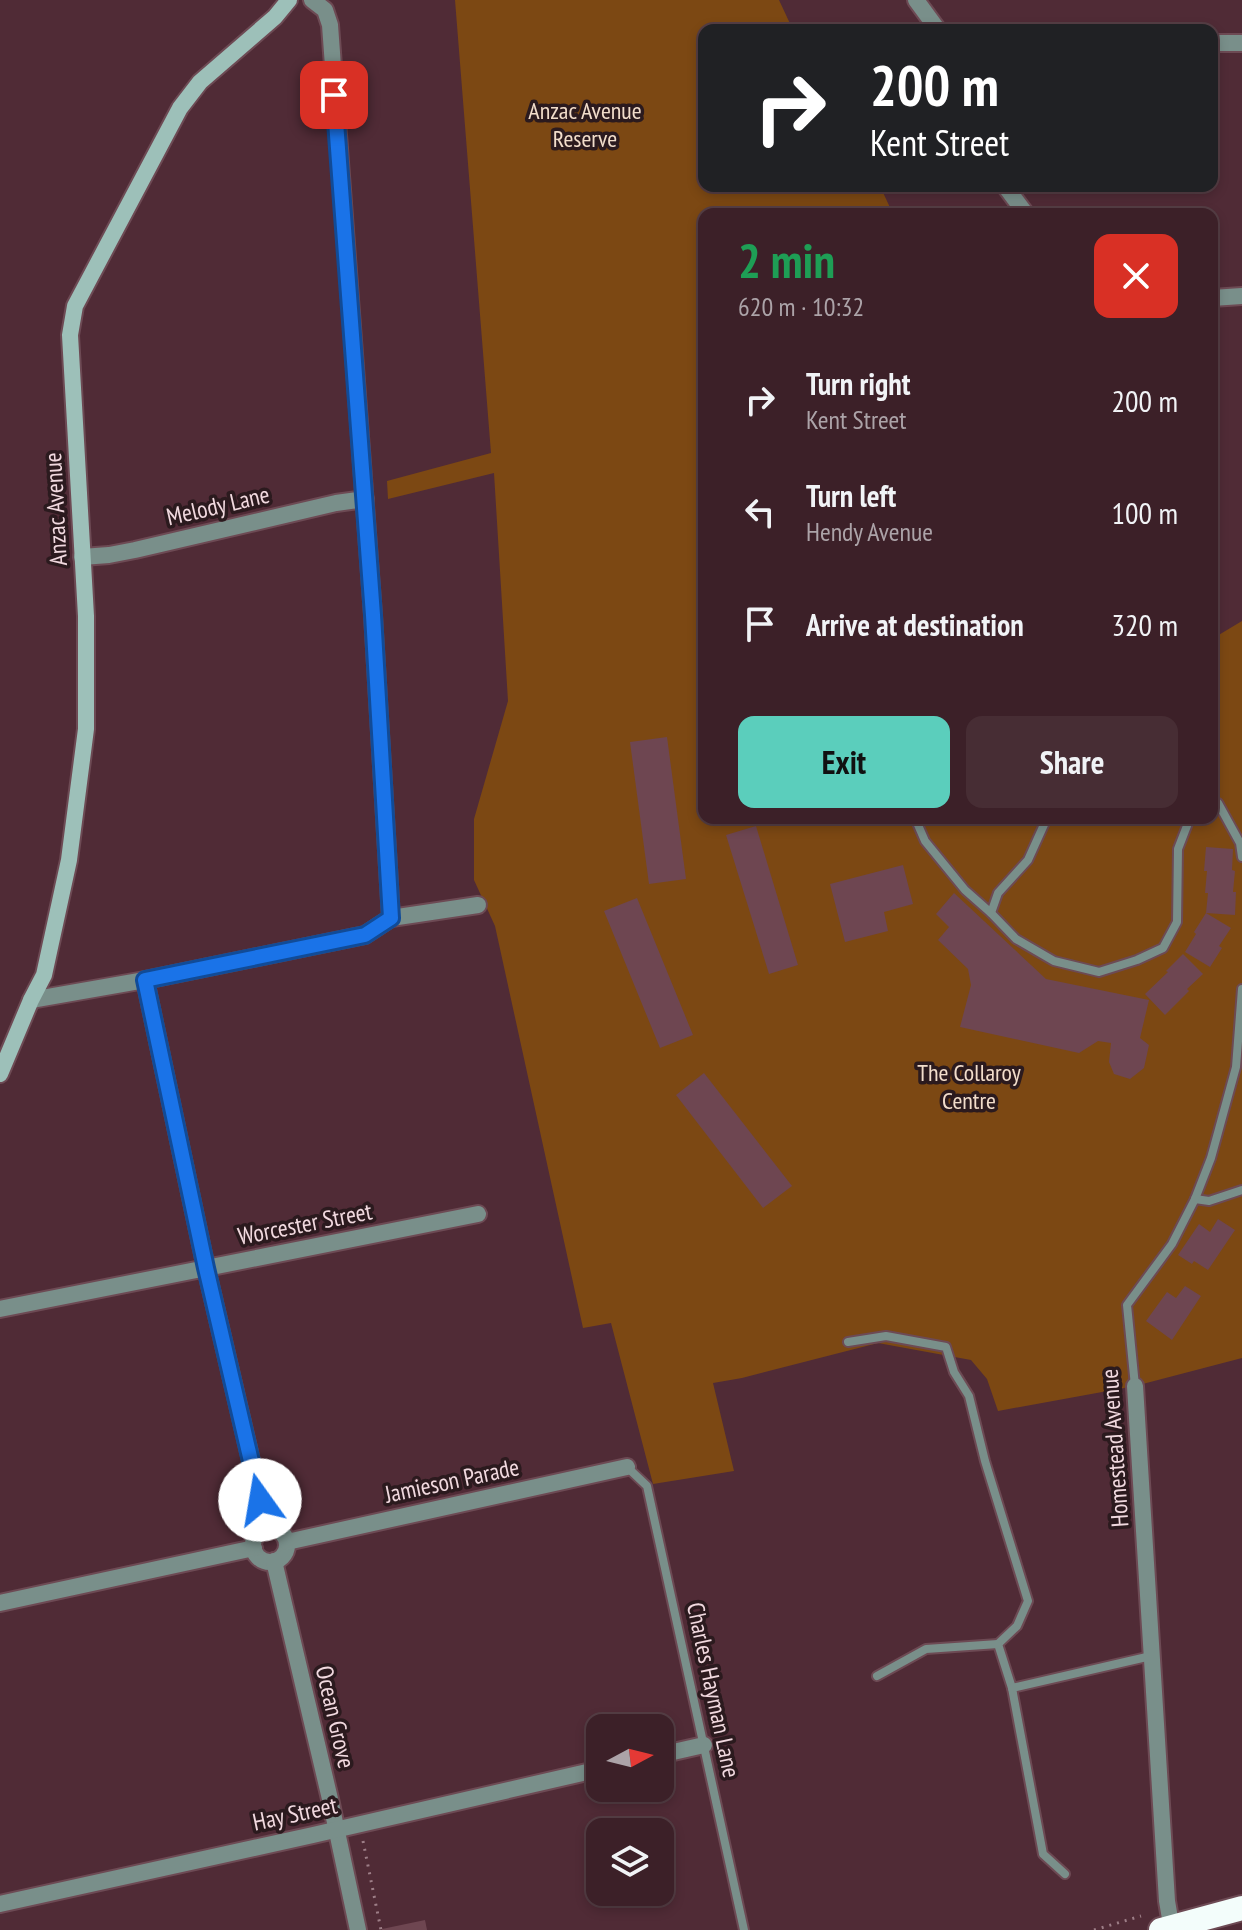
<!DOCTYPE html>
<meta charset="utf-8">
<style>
body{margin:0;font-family:"PT Sans Narrow",sans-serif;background:#472d34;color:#f1f3f6;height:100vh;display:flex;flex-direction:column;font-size:30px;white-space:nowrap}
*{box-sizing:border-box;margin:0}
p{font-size:26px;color:#aca3a8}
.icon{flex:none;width:44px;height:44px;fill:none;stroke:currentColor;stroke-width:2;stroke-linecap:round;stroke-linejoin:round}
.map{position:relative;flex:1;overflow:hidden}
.details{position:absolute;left:698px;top:208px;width:520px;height:616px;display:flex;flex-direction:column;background:#3c2028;border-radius:16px;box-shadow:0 4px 12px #0003,0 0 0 2px #553e45}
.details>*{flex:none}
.banner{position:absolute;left:698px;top:24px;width:520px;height:168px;border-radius:16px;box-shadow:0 4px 12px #0003,0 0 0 2px #553e45;background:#202124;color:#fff;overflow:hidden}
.needle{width:52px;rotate:83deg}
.controls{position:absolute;left:586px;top:1714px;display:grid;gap:16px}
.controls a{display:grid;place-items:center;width:88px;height:88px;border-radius:16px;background:#3c2028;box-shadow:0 4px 12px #0003,0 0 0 2px #553e45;font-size:40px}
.pin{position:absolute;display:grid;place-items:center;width:68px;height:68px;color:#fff;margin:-34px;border-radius:16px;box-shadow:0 4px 12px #0006}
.me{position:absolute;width:88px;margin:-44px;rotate:347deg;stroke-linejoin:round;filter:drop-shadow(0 0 6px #0008)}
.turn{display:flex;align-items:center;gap:28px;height:168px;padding:0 40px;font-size:36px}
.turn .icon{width:104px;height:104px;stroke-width:2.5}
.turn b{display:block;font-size:56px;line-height:68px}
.round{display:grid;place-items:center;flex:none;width:84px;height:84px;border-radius:16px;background:#472d34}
.summary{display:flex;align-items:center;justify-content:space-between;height:136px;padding:0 40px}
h1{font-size:48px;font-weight:800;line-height:60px;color:#1e9e55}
.primary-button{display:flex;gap:16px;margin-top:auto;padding:16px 40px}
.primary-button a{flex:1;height:92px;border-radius:16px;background:#5bcebc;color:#111;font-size:32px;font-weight:800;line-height:92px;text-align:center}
.primary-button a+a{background:#472d34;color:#f1f3f6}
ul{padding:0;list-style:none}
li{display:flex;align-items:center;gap:24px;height:112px;padding:0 40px}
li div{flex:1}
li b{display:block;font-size:30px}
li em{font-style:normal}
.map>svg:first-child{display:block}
.green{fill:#7c4813}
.building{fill:#6e4651}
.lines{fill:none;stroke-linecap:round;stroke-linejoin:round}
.lane-casing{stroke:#6d4a54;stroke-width:12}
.street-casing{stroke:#6d4a54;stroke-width:20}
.secondary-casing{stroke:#6d4a54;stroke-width:20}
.highway-casing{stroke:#6d4a54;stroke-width:28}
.path{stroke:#9d7e87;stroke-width:3;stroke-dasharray:2 6;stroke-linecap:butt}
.lane{stroke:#798f8a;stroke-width:8}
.street{stroke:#798f8a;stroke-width:16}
.secondary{stroke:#9dc0b9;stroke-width:16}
.highway{stroke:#f3fdfb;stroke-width:24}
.route-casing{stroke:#114b97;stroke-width:20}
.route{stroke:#1a73e8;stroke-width:14}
.labels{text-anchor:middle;stroke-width:7;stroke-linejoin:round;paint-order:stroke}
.park-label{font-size:24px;fill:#f2ddcb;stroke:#2b1a1e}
.street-label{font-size:24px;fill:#f1d9df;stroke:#2b1a1e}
</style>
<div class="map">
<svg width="1242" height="1930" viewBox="0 0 1242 1930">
<rect width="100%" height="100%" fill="#502b36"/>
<!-- green -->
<polygon class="green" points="455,0 779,0 793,30 704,30 704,186 880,186 893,214 704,214 704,818 1212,818 1212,639 1242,621 1242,1358 1135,1386 998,1411 987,1379 971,1360 878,1343 742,1378 713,1383 734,1471 653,1484 611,1323 583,1328 495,926 474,880 474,819 508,701 494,473 388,499 387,481 491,453"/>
<!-- building -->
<g class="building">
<polygon points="667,737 686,879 649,884 630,742"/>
<polygon points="756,826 798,965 769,974 726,835"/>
<polygon points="1206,847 1233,849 1232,870 1235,871 1233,892 1236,892 1235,915 1206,913 1208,893 1205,893 1207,871 1204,871"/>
<polygon points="903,865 913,904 884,912 888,931 845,942 830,884"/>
<polygon points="954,893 1046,979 1149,1000 1140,1038 1149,1045 1144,1068 1130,1079 1114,1074 1109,1062 1111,1043 1098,1041 1079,1053 960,1027 971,985 968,969 938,940 949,927 936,914"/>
<polygon points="637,898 693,1035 660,1048 604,911"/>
<polygon points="1206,913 1231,928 1219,946 1222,948 1210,967 1185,952 1196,934 1194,932"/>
<polygon points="1183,954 1203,974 1187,989 1189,991 1165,1015 1145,994 1168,972 1166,971"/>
<polygon points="704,1073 792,1186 763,1208 676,1095"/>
<polygon points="1218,1219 1235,1230 1208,1270 1194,1261 1192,1264 1178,1255 1199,1224 1210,1232"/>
<polygon points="1185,1286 1201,1296 1172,1340 1146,1321 1167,1292 1176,1298"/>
<polygon points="425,1920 427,1930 382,1930 382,1929"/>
</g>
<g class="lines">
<!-- lane casing -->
<g class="lane-casing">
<g id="lane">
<polyline points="1212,802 1218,803 1240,843 1242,857"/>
<polyline points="915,818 925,841 965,890 991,913"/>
<polyline points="1047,818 1028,860 998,893 991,913 1016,939 1054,961 1099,972 1137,960 1163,948 1177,922 1178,849 1190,818"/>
<polyline points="1195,1199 1209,1201 1242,1190"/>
<polyline points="848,1342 886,1336 946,1347 954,1372 969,1396 985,1461 1028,1601 1017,1626 998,1644 1012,1688 1043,1854 1065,1874"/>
<polyline points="1135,1386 1127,1305 1172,1244 1195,1199 1211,1158 1236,1067 1242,989"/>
<polyline points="627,1467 647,1486 744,1930"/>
<polyline points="877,1676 926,1649 998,1644"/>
<polyline points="1012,1688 1151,1656"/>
</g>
</g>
<!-- street casing -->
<g class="street-casing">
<g id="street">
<polyline points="916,0 938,30"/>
<polyline points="1212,43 1242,43"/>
<polyline points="1005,186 1026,214"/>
<polyline points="1212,298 1242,296"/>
<polyline points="82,557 109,555 135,550 336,503 365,499"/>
<polyline points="391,918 478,905"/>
<polyline points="145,980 206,1268 267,1529"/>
<polyline points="31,1000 145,980 365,935 391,918 373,615 330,25 325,10 312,0"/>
<polyline points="0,1309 478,1214"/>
<polyline points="1135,1386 1167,1901 1172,1930"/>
<circle cx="270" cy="1545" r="17"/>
<polyline points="287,1542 627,1467"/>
<polyline points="274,1561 330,1799 358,1930"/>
<polyline points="0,1603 254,1548"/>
<polyline points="660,1755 704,1745"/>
<polyline points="0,1904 313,1835 600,1769"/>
</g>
</g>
<!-- secondary casing -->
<g class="secondary-casing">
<polyline id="secondary" points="0,1074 31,1000 44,975 69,860 86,729 86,616 70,335 75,306 180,108 200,82 275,17 289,0"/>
</g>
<!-- highway casing -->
<g class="highway-casing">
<polyline id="highway" points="1161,1930 1242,1908"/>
</g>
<!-- path -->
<g class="path">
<polyline points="363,1841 381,1930"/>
<polyline points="1094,1930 1141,1916"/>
</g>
<!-- lane -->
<use href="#lane" class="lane"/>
<!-- street -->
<use href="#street" class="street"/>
<!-- secondary -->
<use href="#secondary" class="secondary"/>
<!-- highway -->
<use href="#highway" class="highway"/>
</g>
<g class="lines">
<!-- route casing -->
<g class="route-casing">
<polyline id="route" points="260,1500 206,1268 145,980 365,935 391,918 373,615 334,95"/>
</g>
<!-- route -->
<use href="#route" class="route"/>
</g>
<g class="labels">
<!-- park labels -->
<g class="park-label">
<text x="585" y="119">Anzac Avenue<tspan x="585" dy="28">Reserve</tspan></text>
<text x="969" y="1081">The Collaroy<tspan x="969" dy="28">Centre</tspan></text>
</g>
<!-- street labels -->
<g class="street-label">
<text transform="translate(218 506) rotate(-13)" y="8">Melody Lane</text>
<text transform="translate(56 509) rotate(-93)" y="8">Anzac Avenue</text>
<text transform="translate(305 1224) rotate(-11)" y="8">Worcester Street</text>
<text transform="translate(1115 1448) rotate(-94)" y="8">Homestead Avenue</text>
<text transform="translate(452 1481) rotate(-12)" y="8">Jamieson Parade</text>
<text transform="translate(713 1690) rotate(78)" y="8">Charles Hayman Lane</text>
<text transform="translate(335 1717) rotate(77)" y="8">Ocean Grove</text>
<text transform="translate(295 1814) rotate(-12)" y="8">Hay Street</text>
</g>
</g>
</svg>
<div class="controls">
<a><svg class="needle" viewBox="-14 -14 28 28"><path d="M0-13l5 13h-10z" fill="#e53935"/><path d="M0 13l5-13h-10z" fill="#aca3a8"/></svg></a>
<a><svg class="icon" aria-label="layers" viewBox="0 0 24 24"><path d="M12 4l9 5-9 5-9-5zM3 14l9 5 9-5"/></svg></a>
</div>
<div class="pin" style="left:334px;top:95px;background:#d93025"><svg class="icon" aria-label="arrive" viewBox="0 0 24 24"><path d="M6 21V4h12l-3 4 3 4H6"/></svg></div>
<svg class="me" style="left:260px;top:1500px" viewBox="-20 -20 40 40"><circle r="19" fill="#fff"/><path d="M0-13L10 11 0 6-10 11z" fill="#1a73e8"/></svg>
<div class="banner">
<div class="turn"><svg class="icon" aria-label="right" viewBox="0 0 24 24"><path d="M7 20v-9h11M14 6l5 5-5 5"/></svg><div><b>200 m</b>Kent Street</div></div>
</div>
<section class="details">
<div class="summary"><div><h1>2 min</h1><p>620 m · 10:32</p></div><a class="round" style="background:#d93025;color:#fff"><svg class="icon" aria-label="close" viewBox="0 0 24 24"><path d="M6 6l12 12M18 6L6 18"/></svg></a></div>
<ul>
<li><svg class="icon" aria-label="right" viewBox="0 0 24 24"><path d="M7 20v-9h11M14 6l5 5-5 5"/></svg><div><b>Turn right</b><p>Kent Street</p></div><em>200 m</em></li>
<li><svg class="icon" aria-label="left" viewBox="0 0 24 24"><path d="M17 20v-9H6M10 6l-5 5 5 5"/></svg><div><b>Turn left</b><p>Hendy Avenue</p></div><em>100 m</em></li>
<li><svg class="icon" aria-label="arrive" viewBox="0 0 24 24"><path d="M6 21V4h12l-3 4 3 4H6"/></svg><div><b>Arrive at destination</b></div><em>320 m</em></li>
</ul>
<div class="primary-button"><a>Exit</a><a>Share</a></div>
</section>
</div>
